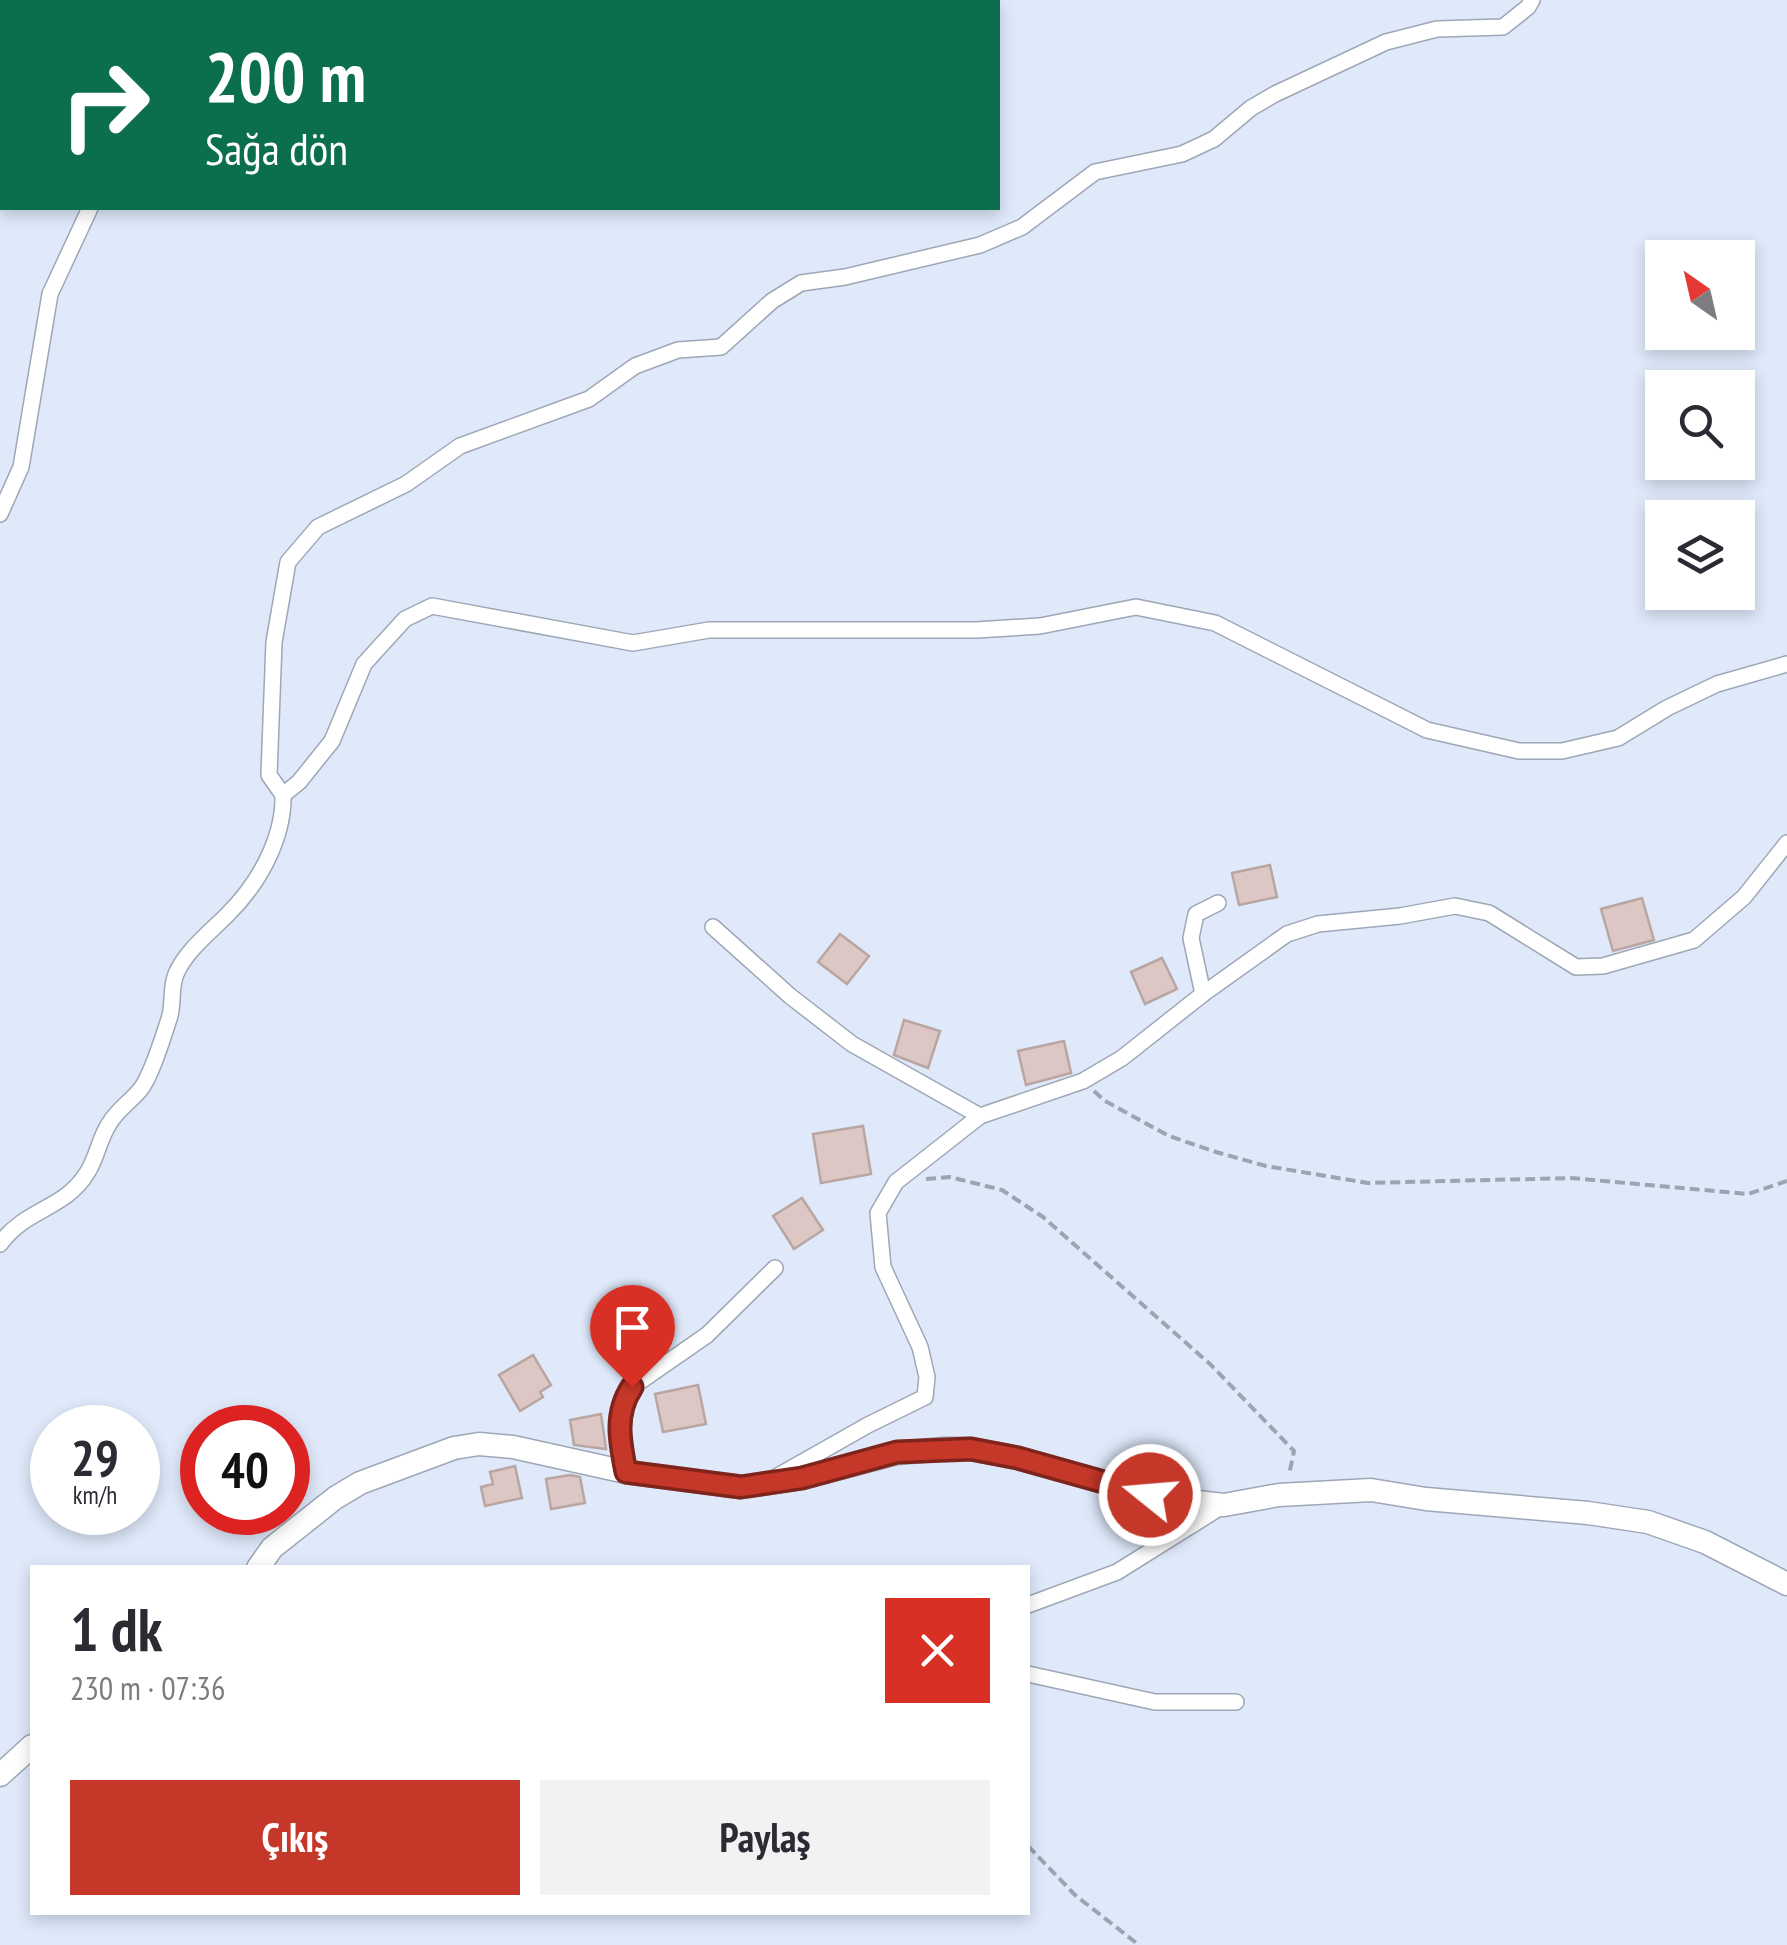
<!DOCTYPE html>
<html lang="tr">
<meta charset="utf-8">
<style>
body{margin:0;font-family:"PT Sans Narrow",sans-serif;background:#f2f2f3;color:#2b2b33;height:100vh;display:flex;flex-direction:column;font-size:38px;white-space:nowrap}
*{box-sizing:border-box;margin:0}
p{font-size:32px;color:#7c7c81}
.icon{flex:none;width:55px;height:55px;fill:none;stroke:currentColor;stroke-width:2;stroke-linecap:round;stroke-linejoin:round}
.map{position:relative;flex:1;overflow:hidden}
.panel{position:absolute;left:30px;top:1565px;width:1000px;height:350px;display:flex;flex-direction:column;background:#fff;border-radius:0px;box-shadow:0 5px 15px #0003}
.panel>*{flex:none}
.top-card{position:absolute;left:0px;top:0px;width:1000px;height:210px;box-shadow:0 5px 15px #0003;background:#0b6e4f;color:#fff;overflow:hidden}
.needle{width:65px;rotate:326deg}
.fabs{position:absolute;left:1645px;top:240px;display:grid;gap:20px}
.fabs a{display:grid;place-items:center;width:110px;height:110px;border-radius:0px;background:#fff;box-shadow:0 5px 15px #0003;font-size:50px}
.speed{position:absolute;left:30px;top:1405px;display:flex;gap:20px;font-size:50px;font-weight:700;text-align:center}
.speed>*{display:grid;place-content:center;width:130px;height:130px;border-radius:50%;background:#fff;box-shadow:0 5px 15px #0003;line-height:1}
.speed small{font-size:25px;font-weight:400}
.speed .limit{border:15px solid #d22;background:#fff;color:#111}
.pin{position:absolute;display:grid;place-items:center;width:85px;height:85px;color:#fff;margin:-102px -42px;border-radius:50% 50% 50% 0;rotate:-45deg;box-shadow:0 0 10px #0007}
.pin .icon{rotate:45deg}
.me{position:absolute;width:110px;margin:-55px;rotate:287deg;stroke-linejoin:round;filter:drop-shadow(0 0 8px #0008)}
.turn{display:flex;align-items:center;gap:35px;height:210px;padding:0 40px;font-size:45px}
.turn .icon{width:130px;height:130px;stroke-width:2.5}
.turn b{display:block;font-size:70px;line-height:85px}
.round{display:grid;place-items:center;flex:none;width:105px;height:105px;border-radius:0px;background:#f2f2f3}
.summary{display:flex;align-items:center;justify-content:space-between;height:170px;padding:0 40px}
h1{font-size:60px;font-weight:600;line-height:75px}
.action{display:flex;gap:20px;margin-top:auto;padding:20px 40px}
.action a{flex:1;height:115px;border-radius:0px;background:#c43729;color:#fff;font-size:40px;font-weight:600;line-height:115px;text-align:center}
.action a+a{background:#f2f2f3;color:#2b2b33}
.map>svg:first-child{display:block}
.building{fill:#ddc7c4;stroke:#b9a5a1;stroke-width:2.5}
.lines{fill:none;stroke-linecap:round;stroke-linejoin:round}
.street-casing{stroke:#9da7b6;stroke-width:18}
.secondary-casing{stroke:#9da7b6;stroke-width:25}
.path{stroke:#9ca4b1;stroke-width:4;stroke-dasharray:10 5;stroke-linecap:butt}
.street{stroke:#fff;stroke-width:15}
.secondary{stroke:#fff;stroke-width:22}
.route-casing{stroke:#7f241b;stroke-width:25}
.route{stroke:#c43729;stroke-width:18}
</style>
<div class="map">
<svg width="1787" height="1945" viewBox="0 0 1787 1945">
<rect width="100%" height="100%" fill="#dfe9fa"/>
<!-- building -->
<g class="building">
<polygon points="1270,865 1277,897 1239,905 1232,873"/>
<polygon points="1642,898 1654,940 1613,951 1601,909"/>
<polygon points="840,934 869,956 847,984 818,962"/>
<polygon points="1162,958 1177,989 1145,1004 1131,972"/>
<polygon points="904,1020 940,1031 928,1068 894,1055"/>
<polygon points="1064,1041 1071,1073 1026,1085 1018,1051"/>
<polygon points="863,1126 871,1174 821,1183 813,1134"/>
<polygon points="802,1198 823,1230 794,1249 773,1216"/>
<polygon points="533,1355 551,1385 540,1392 543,1397 520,1411 499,1375"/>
<polygon points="698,1385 706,1424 663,1432 655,1394"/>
<polygon points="601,1414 606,1449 574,1445 570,1420"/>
<polygon points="515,1466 522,1498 485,1506 481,1487 493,1484 490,1472"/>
<polygon points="570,1475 580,1477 585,1503 551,1509 546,1479"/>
</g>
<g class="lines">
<!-- street casing -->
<g class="street-casing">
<g id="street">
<polyline points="1532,0 1528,7 1503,27 1437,29 1386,42 1275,94 1251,108 1214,139 1182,154 1095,172 1022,227 980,245 845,277 801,283 772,301 721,347 678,350 635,366 589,399 460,446 406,484 318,527 288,562 274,642 269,775 283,795 299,782 332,741 364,664 405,619 432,606 633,643 709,630 976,630 1040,626 1136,607 1215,623 1427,730 1519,751 1562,751 1618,738 1667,708 1717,684 1787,664"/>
<polyline points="592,2 596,0"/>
<polyline points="0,514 21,467 50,294 90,208"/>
<polyline points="713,927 790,996 852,1044 980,1116"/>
<polyline points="1203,994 1191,938 1196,914 1218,903"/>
<path d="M0,1244C26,1208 64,1210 87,1173C97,1158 99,1139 109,1124C117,1110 130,1102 140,1090C151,1077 163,1037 169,1019C174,1005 170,988 176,974C186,951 209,933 226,916C258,885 284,839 283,795"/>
<path d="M626,1472C620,1442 614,1414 632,1387L707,1335L775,1268"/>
<polyline points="776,1477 868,1425 925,1397 927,1377 920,1347 883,1267 878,1213 896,1182 980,1116 1083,1081 1122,1058 1203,994 1287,934 1318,924 1400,916 1455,906 1489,913 1576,967 1603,966 1694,940 1744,897 1787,843"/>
<polyline points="1028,1605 1117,1572 1224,1505"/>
<polyline points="1028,1674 1155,1702 1236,1702"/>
</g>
</g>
<!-- secondary casing -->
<g class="secondary-casing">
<g id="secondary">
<polyline points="258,1568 272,1548 335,1498 360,1483 454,1448 479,1444 513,1447 626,1472 741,1487 802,1478 897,1453 944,1449 971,1449 1018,1458 1150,1495 1188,1501 1224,1505 1279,1495 1371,1490 1426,1499 1588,1513 1648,1522 1705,1542 1787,1584"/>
<polyline points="0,1775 32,1746"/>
</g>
</g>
<!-- path -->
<g class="path">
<polyline points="1094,1091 1105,1101 1169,1136 1216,1152 1266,1166 1368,1183 1571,1178 1748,1194 1787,1181"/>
<polyline points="926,1179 950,1177 1002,1190 1043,1217 1210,1364 1294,1451 1289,1475"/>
<polyline points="1028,1846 1075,1895 1139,1945"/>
</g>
<!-- street -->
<use href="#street" class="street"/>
<!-- secondary -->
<use href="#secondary" class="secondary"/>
</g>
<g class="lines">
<!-- route casing -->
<g class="route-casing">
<path id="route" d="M632,1387C614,1414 620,1442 626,1472L741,1487L802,1478L897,1452L971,1449L1018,1458L1150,1495"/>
</g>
<!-- route -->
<use href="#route" class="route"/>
</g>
</svg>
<div class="fabs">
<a><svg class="needle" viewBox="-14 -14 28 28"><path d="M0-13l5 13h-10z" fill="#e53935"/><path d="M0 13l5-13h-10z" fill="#7c7c81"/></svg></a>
<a><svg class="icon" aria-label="search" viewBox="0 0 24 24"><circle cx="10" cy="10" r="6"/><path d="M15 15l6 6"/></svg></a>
<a><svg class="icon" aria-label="layers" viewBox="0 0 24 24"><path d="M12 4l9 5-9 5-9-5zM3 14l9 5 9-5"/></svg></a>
</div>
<div class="speed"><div>29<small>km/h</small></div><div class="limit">40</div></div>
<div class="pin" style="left:632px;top:1387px;background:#d93025"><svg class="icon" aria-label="arrive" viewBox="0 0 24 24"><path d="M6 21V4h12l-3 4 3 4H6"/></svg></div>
<svg class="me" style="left:1150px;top:1495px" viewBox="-20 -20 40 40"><circle r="17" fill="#c43729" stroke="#fff" stroke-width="3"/><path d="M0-11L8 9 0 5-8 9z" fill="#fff"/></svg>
<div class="top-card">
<div class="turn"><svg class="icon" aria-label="right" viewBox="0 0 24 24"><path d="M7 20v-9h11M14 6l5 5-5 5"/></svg><div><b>200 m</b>Sağa dön</div></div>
</div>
<section class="panel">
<div class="summary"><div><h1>1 dk</h1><p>230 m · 07:36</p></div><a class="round" style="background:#d93025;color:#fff"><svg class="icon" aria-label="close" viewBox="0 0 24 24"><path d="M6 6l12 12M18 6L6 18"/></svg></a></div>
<div class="action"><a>Çıkış</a><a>Paylaş</a></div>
</section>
</div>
